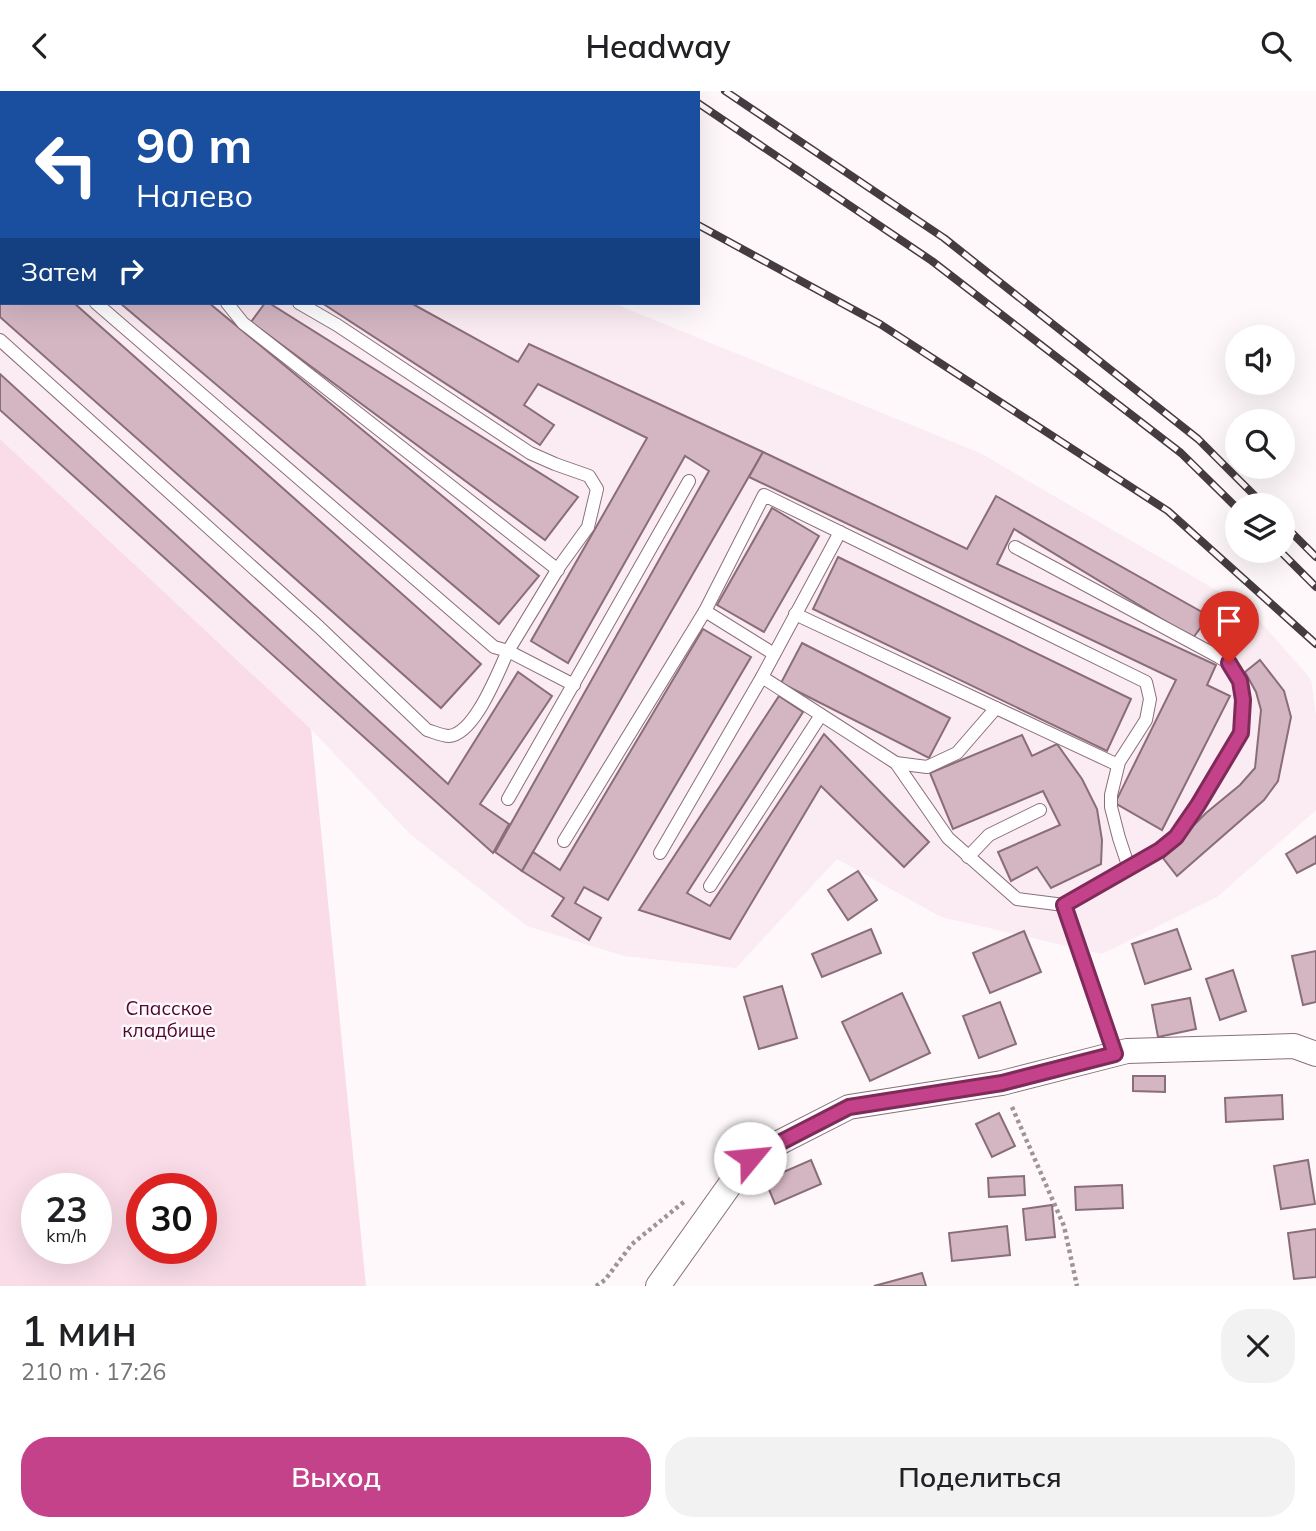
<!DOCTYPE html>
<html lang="ru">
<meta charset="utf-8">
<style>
body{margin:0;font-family:Mulish,sans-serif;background:#f2f2f2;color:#202124;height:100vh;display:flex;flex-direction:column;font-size:26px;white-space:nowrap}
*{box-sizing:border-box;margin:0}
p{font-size:23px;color:#757577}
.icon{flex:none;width:38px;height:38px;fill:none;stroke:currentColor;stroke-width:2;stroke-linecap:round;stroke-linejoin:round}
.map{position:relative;height:1195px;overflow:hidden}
.sheet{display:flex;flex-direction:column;background:#fff;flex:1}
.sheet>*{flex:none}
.guide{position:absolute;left:0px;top:0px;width:700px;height:214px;box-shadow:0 7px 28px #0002;background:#1a4fa0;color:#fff;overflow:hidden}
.fabs{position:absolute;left:1225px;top:234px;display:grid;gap:14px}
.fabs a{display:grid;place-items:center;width:70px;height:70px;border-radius:50%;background:#fff;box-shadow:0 7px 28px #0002;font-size:35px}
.speed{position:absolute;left:21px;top:1082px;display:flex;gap:14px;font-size:35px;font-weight:700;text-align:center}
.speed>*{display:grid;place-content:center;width:91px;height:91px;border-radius:50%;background:#fff;box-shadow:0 7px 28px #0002;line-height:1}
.speed small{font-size:18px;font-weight:400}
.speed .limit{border:10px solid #d22;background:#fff;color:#111}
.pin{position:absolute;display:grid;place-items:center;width:60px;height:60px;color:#fff;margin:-72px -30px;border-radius:50% 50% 50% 0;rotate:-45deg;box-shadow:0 0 7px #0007}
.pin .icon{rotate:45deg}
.me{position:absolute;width:77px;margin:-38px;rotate:62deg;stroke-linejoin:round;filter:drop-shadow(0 0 5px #0008)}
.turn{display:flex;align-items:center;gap:24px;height:147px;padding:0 21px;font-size:32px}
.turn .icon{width:91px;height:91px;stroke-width:2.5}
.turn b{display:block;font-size:49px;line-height:60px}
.then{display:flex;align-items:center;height:66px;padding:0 21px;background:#0003;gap:14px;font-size:26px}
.round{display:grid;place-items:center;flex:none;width:74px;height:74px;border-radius:28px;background:#f2f2f2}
.head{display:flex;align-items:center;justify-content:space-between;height:119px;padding:0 21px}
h1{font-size:42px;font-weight:600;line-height:52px}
.button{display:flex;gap:14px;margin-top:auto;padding:14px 21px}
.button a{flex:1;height:80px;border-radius:28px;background:#c4428a;color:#fff;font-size:28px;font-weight:600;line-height:80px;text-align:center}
.button a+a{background:#f2f2f2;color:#202124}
header{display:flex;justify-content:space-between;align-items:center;height:91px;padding:0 21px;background:#fff;font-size:32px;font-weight:600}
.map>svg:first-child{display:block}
.built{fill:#fbebf2}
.green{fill:#f9dce8;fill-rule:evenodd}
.building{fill:#d4b6c3;stroke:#896d79;stroke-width:2}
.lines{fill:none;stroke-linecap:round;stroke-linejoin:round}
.service-casing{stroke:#8a6f7b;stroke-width:14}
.minor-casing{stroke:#8a6f7b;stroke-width:26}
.path{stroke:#9d9498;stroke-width:4.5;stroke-dasharray:3.5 3.5;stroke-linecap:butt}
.service{stroke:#fff;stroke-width:12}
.minor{stroke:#fff;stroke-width:24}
.rail-casing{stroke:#453b40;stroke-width:8}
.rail{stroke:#fef8fa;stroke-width:5;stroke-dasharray:16;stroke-linecap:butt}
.route-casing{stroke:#7f2b5a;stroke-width:18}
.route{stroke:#c4428a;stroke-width:12}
.labels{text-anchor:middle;stroke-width:5;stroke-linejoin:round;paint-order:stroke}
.park-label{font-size:19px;fill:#4e0532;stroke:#fef8fa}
</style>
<header><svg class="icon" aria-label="back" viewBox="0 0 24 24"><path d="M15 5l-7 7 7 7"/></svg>Headway<svg class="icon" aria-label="search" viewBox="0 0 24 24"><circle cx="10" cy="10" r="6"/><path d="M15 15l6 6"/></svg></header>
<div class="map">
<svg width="1316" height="1195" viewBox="0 0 1316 1195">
<rect width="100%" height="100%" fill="#fef8fa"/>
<!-- built -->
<polygon class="built" points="0,0 245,0 248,2 2,2 2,212 616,212 625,217 980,362 1249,518 1311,588 1316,624 1316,719 1217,806 1102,863 941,826 837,768 736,877 624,865 527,835 410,743 311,638 0,348"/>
<!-- green -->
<path class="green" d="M0,348L311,638L366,1195H0ZM37,1097H96V1157H37ZM142,1097H201V1157H142Z"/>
<!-- building -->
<g class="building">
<polygon points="0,29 2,30 2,100 0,99"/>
<polygon points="0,146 2,148 2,212 74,212 481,573 441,617 0,226"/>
<polygon points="120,212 209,212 539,485 499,533"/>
<polygon points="265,212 269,212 578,406 545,449 251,231"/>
<polygon points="322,212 411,212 518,271 529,253 763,361 522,780 495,761 709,380 685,365 568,572 531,550 647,347 538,293 524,314 554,334 540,354"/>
<polygon points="0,283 448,693 518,581 552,605 480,713 509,733 493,762 0,319"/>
<polygon points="763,361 967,458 996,405 1209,525 1193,547 1014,438 997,473 1216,574 1207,594 1230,605 1162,739 1115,712 1176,589 749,386"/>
<polygon points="772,417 819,445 764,541 717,514"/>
<polygon points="838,466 1131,608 1107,660 813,518"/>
<polygon points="703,538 751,566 608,809 584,796 575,812 601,827 589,849 552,825 564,807 522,780 533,761 560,779"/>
<polygon points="802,552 950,627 929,667 781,592"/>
<polygon points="1260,569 1284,600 1291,626 1278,690 1264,709 1177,785 1163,767 1182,746 1206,722 1240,694 1255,677 1261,619 1256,601 1245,581"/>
<polygon points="779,605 803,621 687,802 710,815 824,643 929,751 904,776 821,695 730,848 639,819"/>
<polygon points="1022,644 1032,665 1057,653 1082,688 1097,718 1102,749 1101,773 1051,797 1037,776 1011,790 998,761 1060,734 1043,700 953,738 930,682"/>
<polygon points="1316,745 1316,772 1297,782 1286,763"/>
<polygon points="858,780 877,809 848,829 828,799"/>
<polygon points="871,838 881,862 822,886 812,863"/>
<polygon points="1177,838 1191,878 1145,893 1132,853"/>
<polygon points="1024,840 1041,881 990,902 973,862"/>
<polygon points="1316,860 1316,911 1303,914 1292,865"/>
<polygon points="1233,879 1246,920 1220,929 1206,888"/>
<polygon points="782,895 797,947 759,958 744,906"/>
<polygon points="902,902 930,962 870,990 842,931"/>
<polygon points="1190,907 1196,938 1158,946 1152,914"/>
<polygon points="1000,911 1016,953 979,967 963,925"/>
<polygon points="1133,985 1165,985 1165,1001 1133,1000"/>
<polygon points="1282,1004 1283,1028 1226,1031 1225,1007"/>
<polygon points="999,1022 1015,1055 992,1066 976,1033"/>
<polygon points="811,1069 821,1093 775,1113 765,1089"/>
<polygon points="1308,1069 1315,1113 1281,1118 1274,1075"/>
<polygon points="1024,1085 1025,1104 989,1106 988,1087"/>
<polygon points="1122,1094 1123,1117 1076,1119 1075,1096"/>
<polygon points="1052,1114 1055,1146 1026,1149 1023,1118"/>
<polygon points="1007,1135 1010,1164 952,1170 949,1142"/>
<polygon points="1316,1138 1316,1186 1294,1188 1288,1142"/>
<polygon points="922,1182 926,1195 874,1195"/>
</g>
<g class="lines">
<!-- service casing -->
<g class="service-casing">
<g id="service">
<polyline points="0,126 2,128"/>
<polyline points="227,212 243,232 558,479"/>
<polyline points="299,212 337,234 530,362 555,373 589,385 597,398 588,436 559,476 508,560 574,594"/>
<path d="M0,249L319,536L427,639C434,641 442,645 449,645C475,643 498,581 508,560L494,556L96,212"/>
<polyline points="1015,456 1219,566 1229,572 1240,590 1243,609 1242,642 1198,714 1176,746 1160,759 1064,814 1115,963"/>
<polyline points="705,520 774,563"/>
<polyline points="795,523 1118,674"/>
<polyline points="762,586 840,441"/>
<polyline points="896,672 927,676 957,662 996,617"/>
<polyline points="508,708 689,390"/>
<polyline points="564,750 705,520 764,404 1146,591 1150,608 1146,629 1119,671 1111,704 1111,716 1119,747 1129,777"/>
<polyline points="660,762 762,586 896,672 948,747 1017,808 1064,814"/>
<polyline points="968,766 989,744 1040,719"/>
<polyline points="710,795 821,624"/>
</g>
</g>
<!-- minor casing -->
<g class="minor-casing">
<polyline id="minor" points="658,1195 749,1067 849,1016 1002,992 1127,960 1294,955 1316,963"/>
</g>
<!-- path -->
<g class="path">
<polyline points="1012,1016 1064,1135 1077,1195"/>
<polyline points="596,1195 605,1189 632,1153 685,1110"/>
</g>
<!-- service -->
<use href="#service" class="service"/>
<!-- minor -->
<use href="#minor" class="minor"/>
<!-- rail casing -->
<g class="rail-casing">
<g id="rail">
<polyline points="431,0 435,2"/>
<polyline points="680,0 683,2"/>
<polyline points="725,0 944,147 1198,348 1265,415"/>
<polyline points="698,12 932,170 1181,362 1237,417"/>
<polyline points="698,134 880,233 1168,420 1316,553"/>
<polyline points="1283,433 1316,466"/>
<polyline points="1280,460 1316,496"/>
</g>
</g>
<!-- rail -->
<use href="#rail" class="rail"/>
</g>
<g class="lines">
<!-- route casing -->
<g class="route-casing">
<polyline id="route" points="750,1067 849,1016 1002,992 1115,963 1064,814 1160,759 1176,746 1198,714 1241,642 1243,609 1240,590 1229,572"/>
</g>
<!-- route -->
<use href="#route" class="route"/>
</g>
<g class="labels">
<!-- park labels -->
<g class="park-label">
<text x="169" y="924">Спасское<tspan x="169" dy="22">кладбище</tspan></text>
</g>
</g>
</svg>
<div class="fabs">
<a><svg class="icon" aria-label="sound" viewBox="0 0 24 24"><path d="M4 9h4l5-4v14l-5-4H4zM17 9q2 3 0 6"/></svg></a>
<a><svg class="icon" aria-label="search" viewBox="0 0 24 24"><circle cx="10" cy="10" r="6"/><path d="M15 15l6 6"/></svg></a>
<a><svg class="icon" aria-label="layers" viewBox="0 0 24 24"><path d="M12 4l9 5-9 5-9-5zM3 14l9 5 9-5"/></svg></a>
</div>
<div class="speed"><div>23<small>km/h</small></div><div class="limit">30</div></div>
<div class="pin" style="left:1229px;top:572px;background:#d93025"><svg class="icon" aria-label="arrive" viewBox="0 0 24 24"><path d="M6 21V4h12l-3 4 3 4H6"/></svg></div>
<svg class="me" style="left:750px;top:1067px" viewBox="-20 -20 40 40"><circle r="19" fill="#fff"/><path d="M0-13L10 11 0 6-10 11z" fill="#c4428a"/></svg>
<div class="guide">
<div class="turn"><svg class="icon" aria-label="left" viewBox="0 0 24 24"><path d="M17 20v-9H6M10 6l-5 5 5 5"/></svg><div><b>90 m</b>Налево</div></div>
<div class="then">Затем<svg class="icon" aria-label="right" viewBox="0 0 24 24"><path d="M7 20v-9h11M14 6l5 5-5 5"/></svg></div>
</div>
</div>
<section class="sheet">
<div class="head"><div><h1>1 мин</h1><p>210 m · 17:26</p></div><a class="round"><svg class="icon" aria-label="close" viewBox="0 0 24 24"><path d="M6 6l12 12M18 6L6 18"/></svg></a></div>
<div class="button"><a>Выход</a><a>Поделиться</a></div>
</section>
